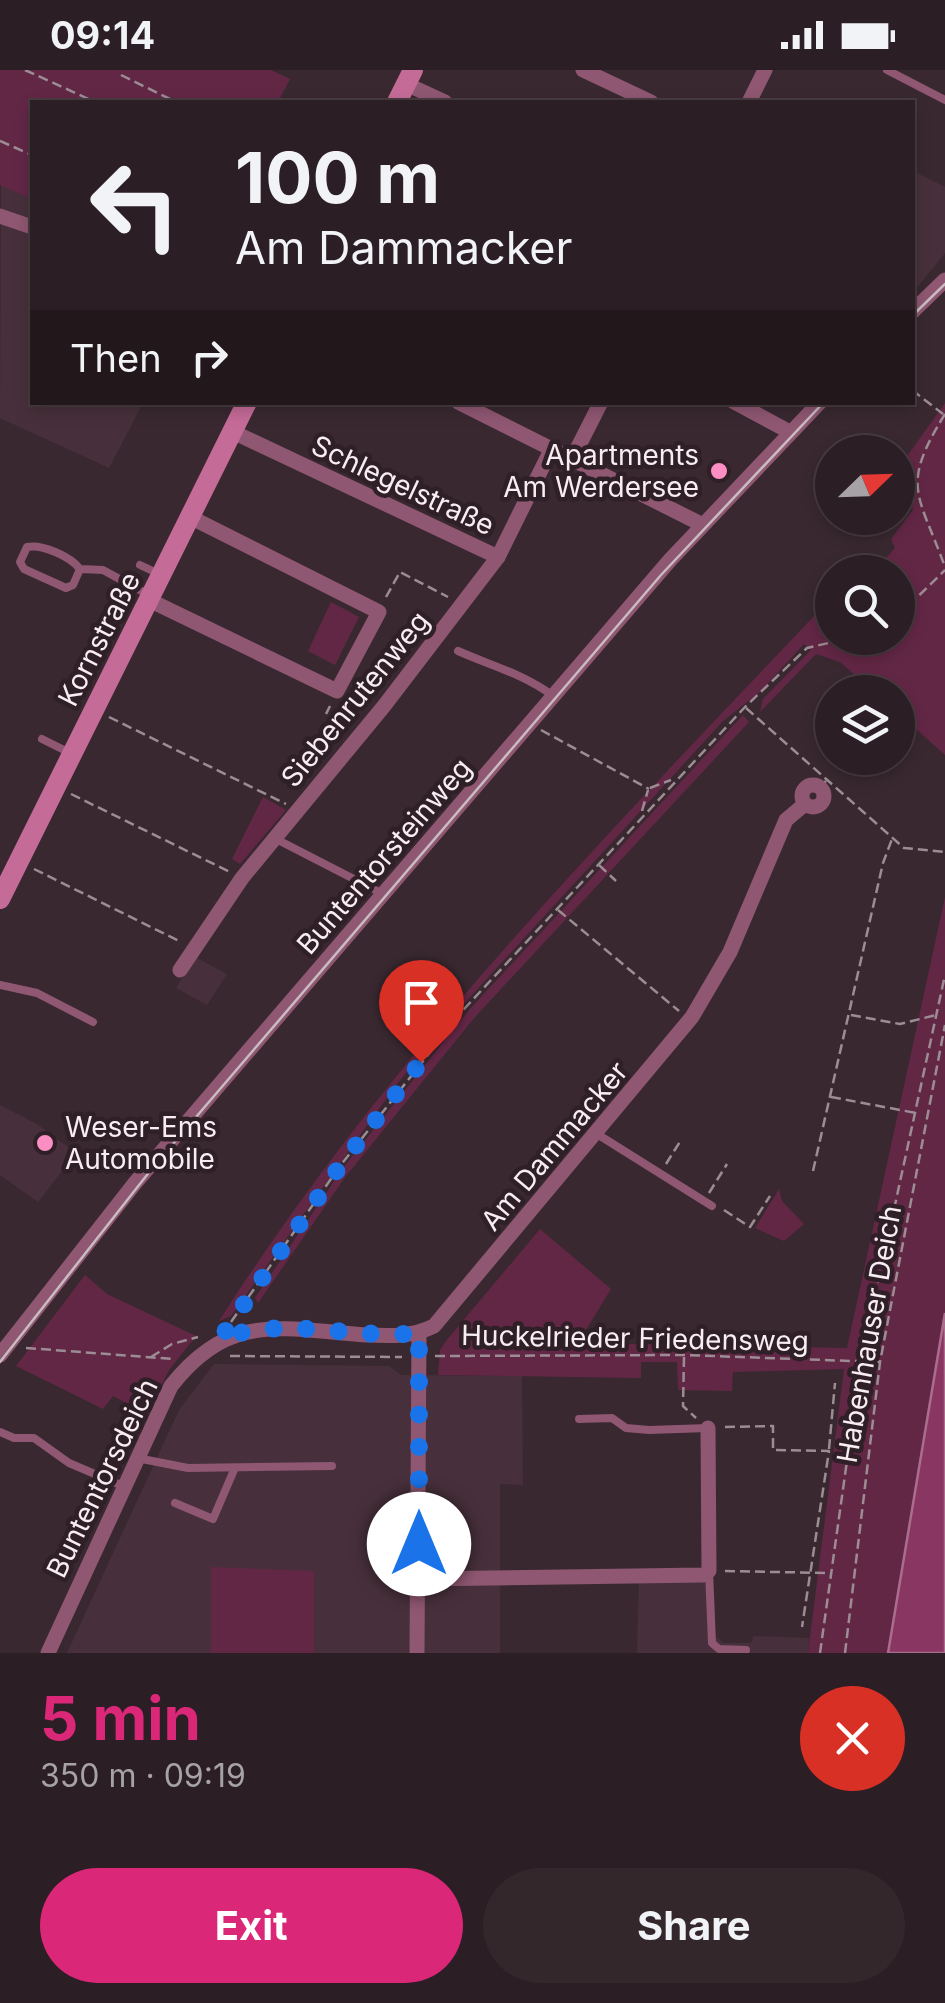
<!DOCTYPE html>
<meta charset="utf-8">
<style>
body{margin:0;font-family:Inter,sans-serif;background:#33272c;color:#f1f3f6;height:100vh;display:flex;flex-direction:column;font-size:38px;white-space:nowrap}
*{box-sizing:border-box;margin:0}
p{font-size:32px;color:#a6a2a6}
.icon{flex:none;width:55px;height:55px;fill:none;stroke:currentColor;stroke-width:2;stroke-linecap:round;stroke-linejoin:round}
.map{position:relative;height:1583px;overflow:hidden}
.drawer{display:flex;flex-direction:column;background:#2b1e24;flex:1}
.drawer>*{flex:none}
.top-card{position:absolute;left:30px;top:30px;width:885px;height:305px;border-radius:0px;box-shadow:0 5px 15px #0003,0 0 0 2px #473c41;background:#2b1e24;color:#f1f3f6;overflow:hidden}
.needle{width:65px;rotate:67deg}
.tools{position:absolute;left:815px;top:365px;display:grid;gap:20px}
.tools a{display:grid;place-items:center;width:100px;height:100px;border-radius:50%;background:#2b1e24;box-shadow:0 5px 15px #0003,0 0 0 2px #473c41;font-size:50px}
.pin{position:absolute;display:grid;place-items:center;width:85px;height:85px;color:#fff;margin:-102px -42px;border-radius:50% 50% 50% 0;rotate:-45deg;box-shadow:0 0 10px #0007}
.pin .icon{rotate:45deg}
.me{position:absolute;width:110px;margin:-55px;rotate:0deg;stroke-linejoin:round;filter:drop-shadow(0 0 8px #0008)}
.turn{display:flex;align-items:center;gap:35px;height:210px;padding:0 40px;font-size:45px}
.turn .icon{width:130px;height:130px;stroke-width:2.5}
.turn b{display:block;font-size:70px;line-height:85px}
.then{display:flex;align-items:center;height:95px;padding:0 40px;background:#0003;gap:20px;font-size:38px}
.round{display:grid;place-items:center;flex:none;width:105px;height:105px;border-radius:52px;background:#33272c}
.overview{display:flex;align-items:center;justify-content:space-between;height:170px;padding:0 40px}
h1{font-size:60px;font-weight:700;line-height:75px;color:#db2777}
.cta{display:flex;gap:20px;margin-top:auto;padding:20px 40px}
.cta a{flex:1;height:115px;border-radius:60px;background:#db2777;color:#fff;font-size:40px;font-weight:700;line-height:115px;text-align:center}
.cta a+a{background:#33272c;color:#f1f3f6}
.status{display:flex;justify-content:space-between;align-items:center;height:70px;padding:0 50px;background:#2b1e24;direction:ltr}
.status svg{height:28px;fill:currentColor}
.map>svg:first-child{display:block}
.built{fill:#47303b}
.green{fill:#632746}
.water{fill:#893662;stroke:#aa6d8d;stroke-width:2.5}
.lines{fill:none;stroke-linecap:round;stroke-linejoin:round}
.path{stroke:#9b8d93;stroke-width:2.5;stroke-dasharray:10 5;stroke-linecap:butt}
.lane{stroke:#8f5772;stroke-width:8}
.street{stroke:#8f5772;stroke-width:15}
.secondary{stroke:#c56b98;stroke-width:20}
.tram{stroke:#c8bcc1;stroke-width:2.5}
.route{stroke:#1a73e8;stroke-width:18;stroke-dasharray:0 32.4}
.poi-dot{fill:#fb8fc4;stroke:#2f1f26;stroke-width:4}
.labels{text-anchor:middle;stroke-width:9;stroke-linejoin:round;paint-order:stroke}
.poi-label{font-size:28px;fill:#f8edf2;stroke:#2f1f26;text-anchor:end}
.street-label{font-size:28px;fill:#f8edf2;stroke:#2f1f26}
</style>
<div class="status"><b>09:14</b><svg viewBox="0 0 49 12"><path d="M0 12V9h3v3zM5 12V6h3v6zM10 12V3h3v9zM15 12V0h3v12zM26 1h20v11H26zM47 4h2v5h-2z"/></svg></div>
<div class="map">
<svg width="945" height="1583" viewBox="0 0 945 1583">
<rect width="100%" height="100%" fill="#392830"/>
<!-- built -->
<g class="built">
<polygon points="913,101 945,117 945,183 915,220"/>
<polygon points="1,112 32,129 32,332 143,333 109,398 0,348"/>
<polygon points="195,887 227,904 207,935 176,918"/>
<polygon points="0,1035 37,1054 76,1083 38,1132 0,1105"/>
<polygon points="214,1294 389,1296 401,1305 522,1306 523,1415 500,1414 500,1583 67,1583 179,1340"/>
<polygon points="639,1508 702,1508 712,1523 711,1563 724,1573 752,1573 753,1566 809,1568 808,1583 637,1583"/>
</g>
<!-- green -->
<g class="green">
<polygon points="0,0 271,0 290,9 278,32 32,32 32,129 0,115"/>
<path d="M945,333V685L898,643V622H874L840,592L816,584L760,642L763,629L811,580L804,574L760,622L723,651L462,936L396,1015L231,1246L219,1251C390,982 615,757 832,527V568H898V502H856L873,486L887,487L895,478L891,469L913,440L898,399Z"/>
<polygon points="331,532 359,547 335,595 308,581"/>
<polygon points="743,645 749,652 475,947 346,1106 258,1233 255,1228 343,1098 468,941"/>
<polygon points="263,727 286,740 240,794 232,789"/>
<polygon points="945,827 945,1243 888,1583 808,1583 844,1299 733,1302 732,1321 678,1320 677,1292 641,1292 641,1308 438,1305 440,1280 446,1271 540,1159 611,1219 578,1273 847,1278"/>
<polygon points="779,1119 782,1131 804,1154 784,1171 755,1158"/>
<polygon points="85,1205 107,1224 196,1266 169,1300 147,1344 113,1326 103,1339 16,1296"/>
<polygon points="211,1497 314,1501 314,1583 211,1583"/>
</g>
<!-- water -->
<polygon class="water" points="945,1243 945,1583 888,1583"/>
<g class="lines">
<!-- path -->
<g class="path">
<polyline points="25,0 95,32"/>
<polyline points="121,5 176,32"/>
<polyline points="0,71 32,85"/>
<polyline points="912,320 943,344"/>
<path d="M945,344C900,417 918,422 945,497"/>
<polyline points="386,527 400,502 448,527"/>
<polyline points="898,546 945,500"/>
<polyline points="746,638 904,778 945,782"/>
<polyline points="326,644 330,636"/>
<polyline points="109,647 286,734"/>
<polyline points="541,660 649,719"/>
<polyline points="820,717 826,711"/>
<polyline points="650,718 671,710"/>
<polyline points="71,724 230,802"/>
<polyline points="642,741 648,720"/>
<polyline points="599,795 616,811"/>
<polyline points="34,799 179,871"/>
<polyline points="558,840 679,941"/>
<polyline points="851,945 900,954 936,945"/>
<polyline points="831,1027 916,1043"/>
<polyline points="666,1094 681,1070"/>
<polyline points="813,1101 883,793 892,769"/>
<polyline points="709,1123 727,1094"/>
<polyline points="724,1140 750,1157 770,1126"/>
<polyline points="231,1252 340,1096 465,938 745,637 807,578 850,568"/>
<polyline points="26,1278 173,1289"/>
<polyline points="230,1286 402,1287"/>
<polyline points="435,1286 684,1285 880,1292"/>
<polyline points="151,1287 172,1274 198,1267"/>
<polyline points="684,1287 683,1336 696,1348"/>
<polyline points="725,1357 773,1356 773,1380 829,1381 802,1557"/>
<polyline points="829,1379 835,1313"/>
<polyline points="725,1501 827,1503"/>
<polyline points="820,1583 861,1291 945,905"/>
<polyline points="845,1583 880,1292 945,955"/>
</g>
<!-- lane -->
<g class="lane">
<polyline points="887,0 945,30"/>
<polyline points="140,495 157,503"/>
<path d="M80,499C70,486 42,474 27,477L20,492L24,499L66,518L73,515L80,499L103,500L147,524"/>
<path d="M458,581C492,596 521,603 552,625"/>
<polyline points="42,669 68,682"/>
<polyline points="276,769 383,824"/>
<polyline points="0,915 37,923 93,952"/>
<polyline points="597,1064 712,1136"/>
<polyline points="579,1349 612,1348 626,1358 649,1360 708,1358"/>
<polyline points="0,1362 14,1368 34,1368 69,1393 123,1416"/>
<polyline points="137,1388 188,1398 332,1396"/>
<polyline points="175,1433 213,1449 234,1400"/>
<polyline points="709,1501 712,1573 719,1579 746,1580"/>
</g>
<!-- street -->
<g class="street">
<polyline points="583,0 651,32"/>
<polyline points="406,14 445,32"/>
<polyline points="749,32 765,0"/>
<polyline points="0,146 32,157"/>
<polyline points="912,242 945,210"/>
<polyline points="458,332 701,454"/>
<polyline points="734,332 790,362"/>
<polyline points="233,362 498,487"/>
<polyline points="572,389 601,332"/>
<polyline points="149,530 337,621 379,542 190,447"/>
<circle cx="813" cy="726" r="11"/>
<polyline points="180,900 242,808 384,636 498,487 552,378"/>
<polyline points="0,1285 135,1113 670,490 820,332"/>
<polyline points="418,1509 704,1505 709,1501 708,1358"/>
<path d="M48,1583L171,1316C230,1241 281,1259 366,1265C391,1266 412,1267 434,1256L692,947L730,882L786,750L805,734"/>
<polyline points="417,1583 419,1263"/>
</g>
<!-- secondary -->
<g class="secondary">
<polyline points="397,32 413,0"/>
<polyline points="0,829 247,332"/>
</g>
<!-- tram -->
<g class="tram">
<polyline points="912,246 945,214"/>
<polyline points="0,1292 154,1096 661,505 824,332"/>
</g>
</g>
<g class="lines">
<!-- route -->
<path class="route" d="M419,1474V1263C355,1270 282,1245 220,1269L340,1096L421,992"/>
</g>
<!-- markers -->
<g class="poi-dot">
<circle cx="719" cy="401" r="10"/>
<circle cx="45" cy="1073" r="10"/>
</g>
<g class="labels">
<!-- poi labels -->
<g class="poi-label">
<text x="699" y="395">Apartments<tspan x="699" dy="32">Am Werdersee</tspan></text>
<text x="65" y="1067" text-anchor="start">Weser-Ems<tspan x="65" dy="32">Automobile</tspan></text>
</g>
<!-- street labels -->
<g class="street-label">
<text transform="translate(403 415) rotate(25)" y="10">Schlegelstraße</text>
<text transform="translate(99 569) rotate(-63)" y="10">Kornstraße</text>
<text transform="translate(355 629) rotate(-51)" y="10">Siebenrutenweg</text>
<text transform="translate(384 786) rotate(-49)" y="10">Buntentorsteinweg</text>
<text transform="translate(554 1076) rotate(-50)" y="10">Am Dammacker</text>
<text transform="translate(869 1264) rotate(-80)" y="10">Habenhauser Deich</text>
<text transform="translate(635 1268) rotate(1)" y="10">Huckelrieder Friedensweg</text>
<text transform="translate(102 1408) rotate(-64)" y="10">Buntentorsdeich</text>
</g>
</g>
</svg>
<div class="tools">
<a><svg class="needle" viewBox="-14 -14 28 28"><path d="M0-13l5 13h-10z" fill="#e53935"/><path d="M0 13l5-13h-10z" fill="#a6a2a6"/></svg></a>
<a><svg class="icon" aria-label="search" viewBox="0 0 24 24"><circle cx="10" cy="10" r="6"/><path d="M15 15l6 6"/></svg></a>
<a><svg class="icon" aria-label="layers" viewBox="0 0 24 24"><path d="M12 4l9 5-9 5-9-5zM3 14l9 5 9-5"/></svg></a>
</div>
<div class="pin" style="left:421px;top:992px;background:#d93025"><svg class="icon" aria-label="arrive" viewBox="0 0 24 24"><path d="M6 21V4h12l-3 4 3 4H6"/></svg></div>
<svg class="me" style="left:419px;top:1474px" viewBox="-20 -20 40 40"><circle r="19" fill="#fff"/><path d="M0-13L10 11 0 6-10 11z" fill="#1a73e8"/></svg>
<div class="top-card">
<div class="turn"><svg class="icon" aria-label="left" viewBox="0 0 24 24"><path d="M17 20v-9H6M10 6l-5 5 5 5"/></svg><div><b>100 m</b>Am Dammacker</div></div>
<div class="then">Then<svg class="icon" aria-label="right" viewBox="0 0 24 24"><path d="M7 20v-9h11M14 6l5 5-5 5"/></svg></div>
</div>
</div>
<section class="drawer">
<div class="overview"><div><h1>5 min</h1><p>350 m · 09:19</p></div><a class="round" style="background:#d93025;color:#fff"><svg class="icon" aria-label="close" viewBox="0 0 24 24"><path d="M6 6l12 12M18 6L6 18"/></svg></a></div>
<div class="cta"><a>Exit</a><a>Share</a></div>
</section>
